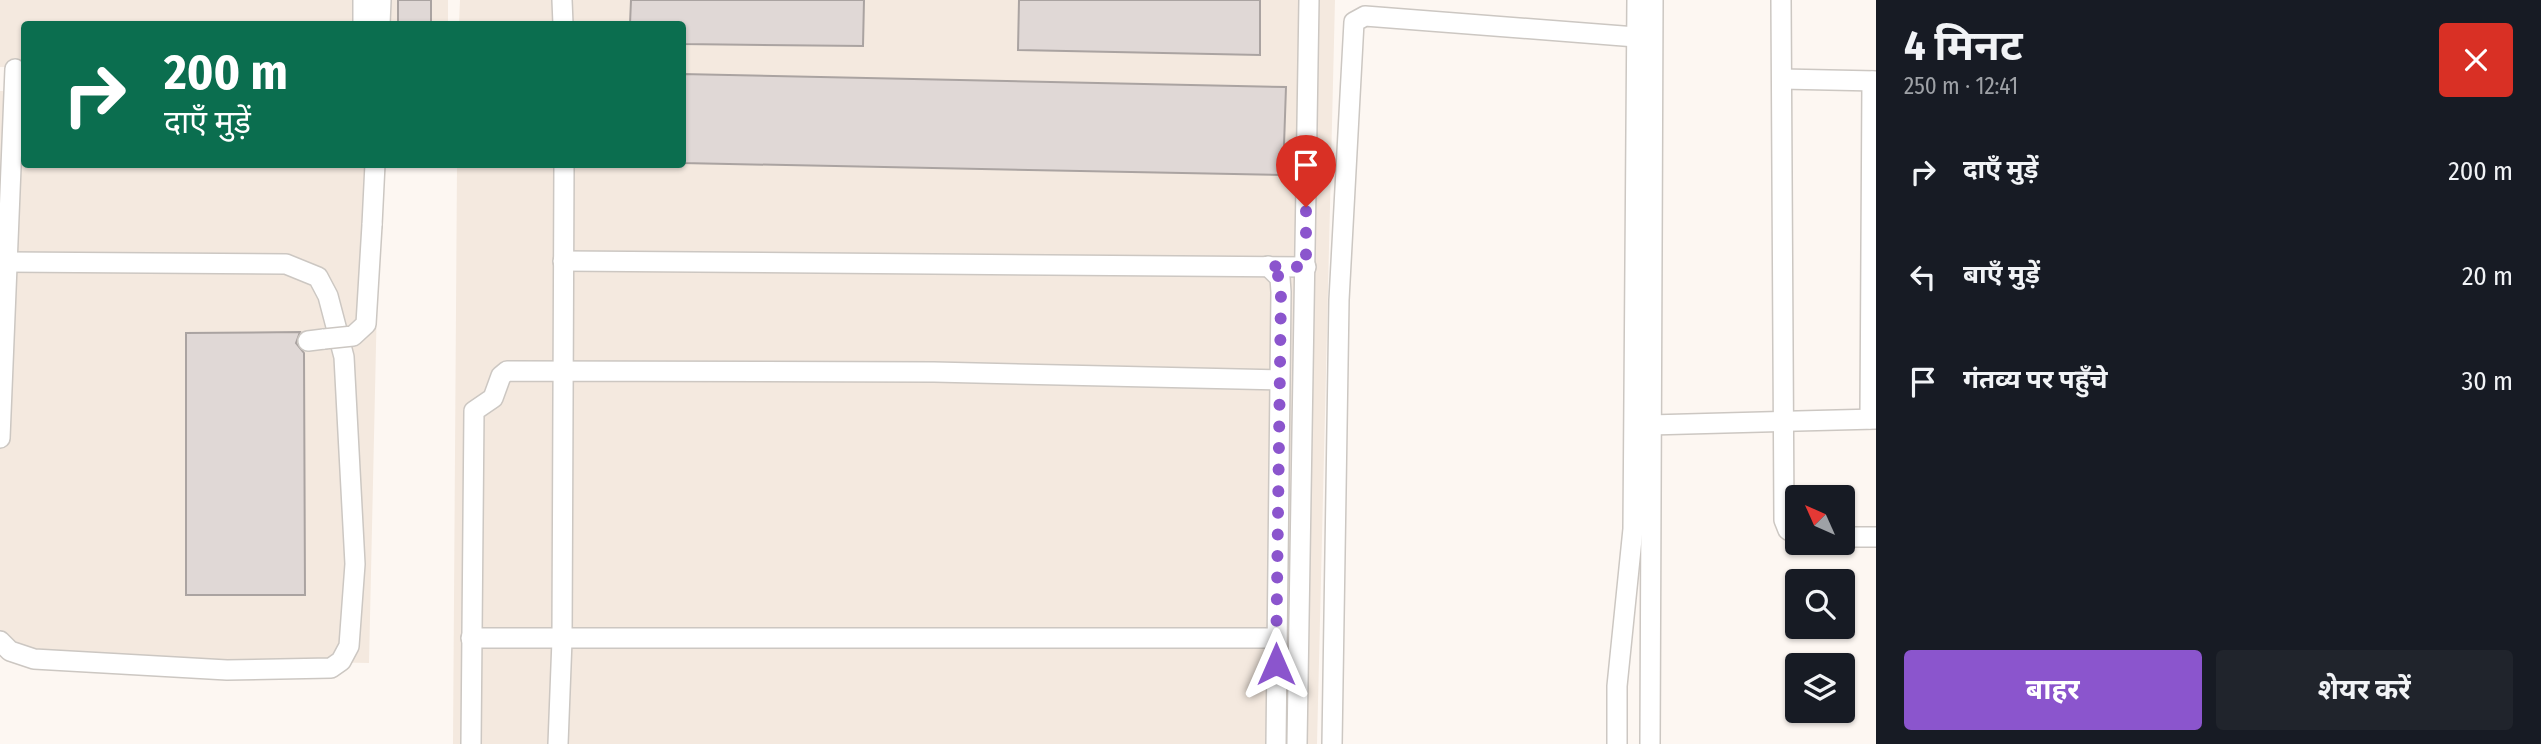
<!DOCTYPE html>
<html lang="hi">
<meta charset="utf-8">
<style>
body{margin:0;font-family:"Fira Sans Condensed","Noto Sans Devanagari",sans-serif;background:#20242c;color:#f1f3f6;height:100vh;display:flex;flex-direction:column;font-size:26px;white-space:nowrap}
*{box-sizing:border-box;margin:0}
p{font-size:23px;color:#9ea1a6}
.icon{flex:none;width:38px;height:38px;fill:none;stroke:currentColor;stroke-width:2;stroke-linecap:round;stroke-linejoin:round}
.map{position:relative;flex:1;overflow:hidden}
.panel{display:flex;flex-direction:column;background:#171b24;width:665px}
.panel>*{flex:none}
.banner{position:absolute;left:21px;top:21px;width:665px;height:147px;border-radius:7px;box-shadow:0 2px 5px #0004;background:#0b6e4f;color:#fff;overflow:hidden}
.needle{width:46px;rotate:315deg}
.buttons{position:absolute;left:1785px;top:485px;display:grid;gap:14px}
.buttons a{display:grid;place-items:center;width:70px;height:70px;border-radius:7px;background:#171b24;box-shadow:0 2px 5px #0004;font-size:35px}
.pin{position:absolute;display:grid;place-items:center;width:60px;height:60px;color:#fff;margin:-72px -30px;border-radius:50% 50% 50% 0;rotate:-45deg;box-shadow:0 0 7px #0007}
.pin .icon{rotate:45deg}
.me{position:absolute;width:77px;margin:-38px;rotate:0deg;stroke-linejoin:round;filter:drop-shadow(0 0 5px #0008)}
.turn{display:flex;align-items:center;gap:24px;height:147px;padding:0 28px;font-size:32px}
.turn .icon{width:91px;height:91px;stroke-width:2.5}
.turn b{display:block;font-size:49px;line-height:60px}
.round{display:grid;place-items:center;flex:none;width:74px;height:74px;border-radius:7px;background:#20242c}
.summary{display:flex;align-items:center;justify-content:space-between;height:119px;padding:0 28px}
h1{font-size:42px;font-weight:700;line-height:52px}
.button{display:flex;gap:14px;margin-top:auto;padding:14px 28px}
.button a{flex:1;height:80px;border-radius:7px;background:#8b55cd;color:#fff;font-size:28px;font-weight:700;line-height:80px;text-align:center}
.button a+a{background:#20242c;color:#f1f3f6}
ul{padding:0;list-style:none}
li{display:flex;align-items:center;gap:21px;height:105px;padding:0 28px}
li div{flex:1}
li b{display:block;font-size:26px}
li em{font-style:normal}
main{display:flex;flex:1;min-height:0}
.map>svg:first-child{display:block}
.built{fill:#f4e9df}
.building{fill:#e0d8d6;stroke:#aaa3a1;stroke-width:2}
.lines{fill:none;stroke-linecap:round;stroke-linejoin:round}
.minor-casing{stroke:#ccc7c2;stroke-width:22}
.minor{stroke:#fff;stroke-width:19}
.minor-bridge-casing{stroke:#ccc7c2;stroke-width:22;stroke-linecap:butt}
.minor-bridge{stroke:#fff;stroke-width:19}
.route{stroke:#8b55cd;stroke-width:12;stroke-dasharray:0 21.6}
</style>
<main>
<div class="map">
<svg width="1876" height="744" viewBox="0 0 1876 744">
<rect width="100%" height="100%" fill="#fdf7f2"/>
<!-- built -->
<g class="built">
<polygon points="0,0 448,0 448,24 24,24 24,67 0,67"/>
<polygon points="460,0 1335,0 1317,744 453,744 457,165 682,164 682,24 459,24"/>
<polygon points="0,91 24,91 24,164 380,165 369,663 0,656"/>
</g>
<!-- building -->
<g class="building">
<rect x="398" y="0" width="33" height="24"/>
<polygon points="631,0 864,0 863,46 682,44 682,24 630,24"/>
<polygon points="1019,0 1260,0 1260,55 1018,50"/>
<polygon points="682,74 1286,87 1283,175 682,163"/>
<polygon points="300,332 296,343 304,353 305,595 186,595 186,333"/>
</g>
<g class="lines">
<!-- minor casing -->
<g class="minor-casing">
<g id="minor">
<polyline points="562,0 563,24"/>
<polyline points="1781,0 1784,520 1788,530 1797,535"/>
<polyline points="363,24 363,0"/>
<polyline points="380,24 381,0"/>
<polyline points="1782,79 1876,81"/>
<polyline points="372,225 375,164"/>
<polyline points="563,261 1306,267"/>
<polyline points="1268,266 1280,278 1281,292 1276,744"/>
<polyline points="308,341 324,339"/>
<polyline points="1870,419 1872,81"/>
<polyline points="1650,425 1876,419"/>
<polyline points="0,438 15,69"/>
<polyline points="1843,537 1876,537"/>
<polyline points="471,638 1276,638"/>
<polyline points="0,641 10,651 34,659 227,670 331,668 341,661 349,646 355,564 344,357 328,296 318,277 286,264 6,262"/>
<polyline points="471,744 474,411 493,398 501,376 507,371 934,372 1279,380"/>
<polyline points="558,744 562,640 564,164"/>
<polyline points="1297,744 1309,0"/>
<polyline points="1332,744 1339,300 1354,22 1365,16 1636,37"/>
<polyline points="1617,744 1617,686 1633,529 1637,0"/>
<polyline points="1650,744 1653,0"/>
</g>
</g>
<!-- minor -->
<use href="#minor" class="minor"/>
<!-- minor-bridge casing -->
<g class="minor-bridge-casing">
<polyline id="minor-bridge" points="324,339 353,336 366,324 372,225"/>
</g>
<!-- minor-bridge -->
<use href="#minor-bridge" class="minor-bridge"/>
</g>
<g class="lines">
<!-- route -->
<polyline class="route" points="1276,664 1281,292 1280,278 1268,266 1306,267 1306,207"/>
</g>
</svg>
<div class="buttons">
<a><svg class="needle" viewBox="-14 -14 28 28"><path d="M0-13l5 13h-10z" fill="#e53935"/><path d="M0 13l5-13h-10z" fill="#9ea1a6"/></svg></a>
<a><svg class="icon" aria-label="search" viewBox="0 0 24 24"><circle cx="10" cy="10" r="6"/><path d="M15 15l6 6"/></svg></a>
<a><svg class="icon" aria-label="layers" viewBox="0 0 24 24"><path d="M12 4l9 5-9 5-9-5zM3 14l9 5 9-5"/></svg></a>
</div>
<div class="pin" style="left:1306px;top:207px;background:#d93025"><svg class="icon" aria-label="arrive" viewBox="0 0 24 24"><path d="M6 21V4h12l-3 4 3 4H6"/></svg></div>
<svg class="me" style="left:1276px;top:664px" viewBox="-20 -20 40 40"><path d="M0-17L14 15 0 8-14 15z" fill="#8b55cd" stroke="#fff" stroke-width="4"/></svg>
<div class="banner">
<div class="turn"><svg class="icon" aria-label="right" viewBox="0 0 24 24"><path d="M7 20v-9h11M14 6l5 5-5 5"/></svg><div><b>200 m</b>दाएँ मुड़ें</div></div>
</div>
</div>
<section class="panel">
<div class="summary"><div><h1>4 मिनट</h1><p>250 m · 12:41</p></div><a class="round" style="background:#d93025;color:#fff"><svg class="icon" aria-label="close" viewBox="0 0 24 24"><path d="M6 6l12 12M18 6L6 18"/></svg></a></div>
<ul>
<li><svg class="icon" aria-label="right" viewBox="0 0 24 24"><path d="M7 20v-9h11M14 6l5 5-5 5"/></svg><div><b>दाएँ मुड़ें</b></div><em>200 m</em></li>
<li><svg class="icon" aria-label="left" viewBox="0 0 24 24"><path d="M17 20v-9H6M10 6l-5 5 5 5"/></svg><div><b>बाएँ मुड़ें</b></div><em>20 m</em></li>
<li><svg class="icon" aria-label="arrive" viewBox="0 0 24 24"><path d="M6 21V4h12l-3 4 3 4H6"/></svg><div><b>गंतव्य पर पहुँचे</b></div><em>30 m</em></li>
</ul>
<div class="button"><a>बाहर</a><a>शेयर करें</a></div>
</section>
</main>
